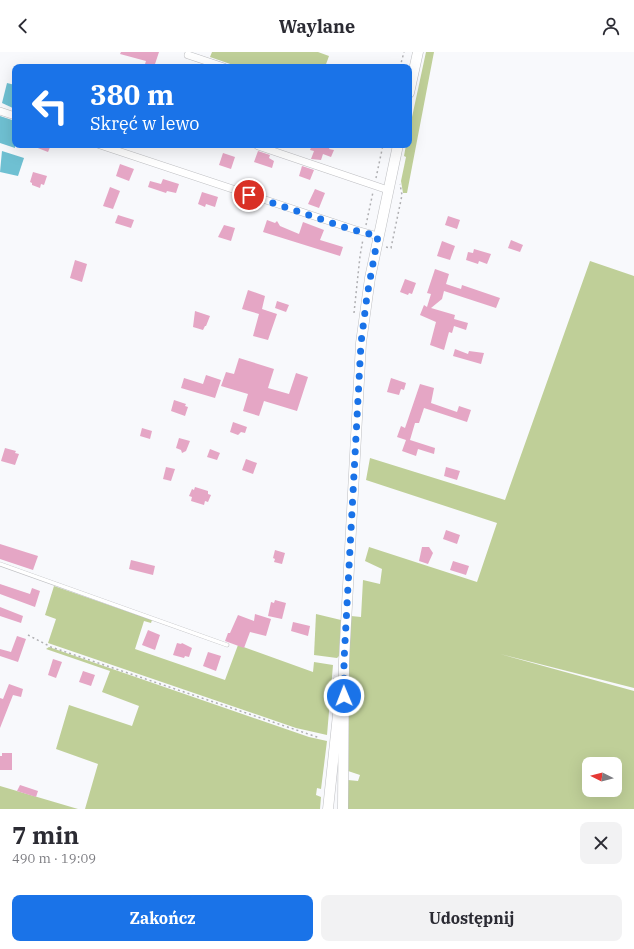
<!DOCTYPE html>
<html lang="pl">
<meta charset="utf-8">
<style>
body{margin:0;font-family:"IBM Plex Serif",serif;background:#f2f2f3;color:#2b2b33;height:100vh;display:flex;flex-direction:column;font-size:15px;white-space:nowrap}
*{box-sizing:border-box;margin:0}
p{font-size:13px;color:#7c7c81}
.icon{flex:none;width:22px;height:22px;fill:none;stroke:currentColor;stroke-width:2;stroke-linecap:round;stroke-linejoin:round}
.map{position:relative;height:757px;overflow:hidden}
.side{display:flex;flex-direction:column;background:#fff;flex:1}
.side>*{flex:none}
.guide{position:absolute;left:12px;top:12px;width:400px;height:84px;border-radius:8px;box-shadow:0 4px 16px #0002;background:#1a73e8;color:#fff;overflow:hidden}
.needle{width:26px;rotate:276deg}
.tools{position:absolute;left:582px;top:705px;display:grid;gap:8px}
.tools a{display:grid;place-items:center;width:40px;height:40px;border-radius:8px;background:#fff;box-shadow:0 4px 16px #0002;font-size:20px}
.pin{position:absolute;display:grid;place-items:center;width:34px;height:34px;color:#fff;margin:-17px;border:2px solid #fff;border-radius:50%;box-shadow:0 1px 4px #0007}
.me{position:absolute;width:44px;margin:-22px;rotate:359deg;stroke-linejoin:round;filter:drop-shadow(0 0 3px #0008)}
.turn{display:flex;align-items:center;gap:14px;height:84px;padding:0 12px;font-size:18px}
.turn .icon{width:52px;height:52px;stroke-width:2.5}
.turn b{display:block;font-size:28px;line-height:34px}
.round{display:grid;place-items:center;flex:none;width:42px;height:42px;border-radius:8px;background:#f2f2f3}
.head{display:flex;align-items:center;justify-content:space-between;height:68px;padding:0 12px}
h1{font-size:24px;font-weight:700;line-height:30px}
.cta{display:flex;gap:8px;margin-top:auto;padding:8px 12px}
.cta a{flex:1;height:46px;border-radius:8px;background:#1a73e8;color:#fff;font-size:16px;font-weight:700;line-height:46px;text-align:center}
.cta a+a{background:#f2f2f3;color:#2b2b33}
header{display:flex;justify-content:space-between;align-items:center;height:52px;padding:0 12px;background:#fff;font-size:18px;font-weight:700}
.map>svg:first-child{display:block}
.green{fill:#bfcf98;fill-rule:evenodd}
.water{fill:#6fc0d2}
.building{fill:#e5a6c5}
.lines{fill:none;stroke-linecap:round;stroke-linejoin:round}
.service-casing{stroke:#bebfc2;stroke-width:4.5}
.minor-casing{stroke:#bebfc2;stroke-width:8}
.primary-casing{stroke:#bebfc2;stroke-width:11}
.path{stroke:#b0b0b3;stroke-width:1.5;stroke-dasharray:2 3;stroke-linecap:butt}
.service{stroke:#fff;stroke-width:3.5}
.minor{stroke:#fff;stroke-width:7}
.primary{stroke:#fff;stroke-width:10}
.route{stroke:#1a73e8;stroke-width:7;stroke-dasharray:0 12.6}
</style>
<header><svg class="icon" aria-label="back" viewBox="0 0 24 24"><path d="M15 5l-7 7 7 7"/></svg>Waylane<svg class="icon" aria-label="person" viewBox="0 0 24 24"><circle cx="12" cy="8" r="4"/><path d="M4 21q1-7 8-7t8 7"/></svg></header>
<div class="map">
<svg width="634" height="757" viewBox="0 0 634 757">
<rect width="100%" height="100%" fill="#f8f9fc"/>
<!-- green -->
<g class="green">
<polygon points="212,0 318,0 329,4 325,15 239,15 210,5"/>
<polygon points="426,0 434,0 407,141 403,141 401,129 406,105 404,104 406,93 409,93 409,79"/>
<path d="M590,209L634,224V636L500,602L634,639V757H347L348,728L358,729L360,723L348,719L347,663L351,564L361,565L363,528L380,532L382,517L365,509L369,495L477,530L497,471L366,428L370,406L505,448ZM589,712H615V738H589Z"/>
<polygon points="54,534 152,568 151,571 144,569 135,597 225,628 238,593 313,620 314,610 333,613 327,683 296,676 48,591 56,567 45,563"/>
<polygon points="316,562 341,568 339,604 337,606 314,603"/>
<polygon points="49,595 309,685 327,689 321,737 317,736 316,743 321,745 320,757 85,757 98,712 56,697 69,653 132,674 139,654 102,640 110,619 46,597"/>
<polygon points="0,734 78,757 0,757"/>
</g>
<!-- water -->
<g class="water">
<polygon points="7,31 15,33 15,57 2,51"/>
<polygon points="0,64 15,69 15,96 0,91"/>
<polygon points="2,99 24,106 18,124 0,120"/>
</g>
<!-- building -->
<g class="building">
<polygon points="121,0 159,0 154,15 144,15 146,9 120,2"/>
<polygon points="30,93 51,93 48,100"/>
<polygon points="312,93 331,93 329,97 334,98 331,105 323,102 321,108 311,107 314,99 310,98"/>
<polygon points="258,99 270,103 269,106 274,109 272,116 254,110"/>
<polygon points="223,101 235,105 231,117 219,113"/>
<polygon points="120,112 134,117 129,129 116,124"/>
<polygon points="302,114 314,118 310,128 299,124"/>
<polygon points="33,120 47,124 44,133 41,132 40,136 32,133 32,131 30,130"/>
<polygon points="163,127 179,132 176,141 167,139 166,141 148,135 150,129 161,132"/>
<polygon points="110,135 120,139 113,157 103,154"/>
<polygon points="315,137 325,141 319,156 308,152"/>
<polygon points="202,140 218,145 215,155 206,152 205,155 198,152"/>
<polygon points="118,163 134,168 131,176 115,171"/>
<polygon points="448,164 460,168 457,177 445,173"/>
<polygon points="267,168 275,171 277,169 280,174 299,182 303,170 324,178 320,188 343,195 340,204 263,180"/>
<polygon points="224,173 235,176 231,189 218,185"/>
<polygon points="511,188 523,193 520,200 508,196"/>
<polygon points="442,189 455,194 450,208 437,204"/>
<polygon points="474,197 491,202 487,212 479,209 478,212 466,208 468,200 473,201"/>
<polygon points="75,208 87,212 82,230 70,226"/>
<polygon points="435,217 449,222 446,232 461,237 462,233 500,246 496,256 444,239 442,247 431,256 455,263 454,267 468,271 466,278 454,274 452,281 449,280 444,298 430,293 436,270 420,263 424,253 427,255 431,242 427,241"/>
<polygon points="405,227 416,231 412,242 409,241 408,243 400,240"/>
<polygon points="248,238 265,244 262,257 277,262 268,288 253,284 259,262 242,257"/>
<polygon points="277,249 289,253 286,260 275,256"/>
<polygon points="195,259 210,264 206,274 205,274 203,278 193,275"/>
<polygon points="455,297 468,302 469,299 484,301 481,312 453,304"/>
<polygon points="239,306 274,317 268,336 289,342 296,321 308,325 297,359 264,349 259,364 243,359 248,342 221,334 226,320 234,322"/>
<polygon points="206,323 221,328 215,346 181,336 184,326 203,332"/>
<polygon points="391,326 406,331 404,338 401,337 399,343 387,340"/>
<polygon points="420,332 434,336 431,351 457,360 459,354 471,358 467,370 424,356 419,371 415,371 410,388 435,396 434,402 418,397 416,404 402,399 406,388 397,385 401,374 405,376"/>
<polygon points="174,348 186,352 185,354 188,355 185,364 171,359"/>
<polygon points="233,370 247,375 245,381 241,380 238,383 230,380"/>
<polygon points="142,376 152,379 150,387 140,384"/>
<polygon points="179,386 190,389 186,399 182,401 181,398 176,396"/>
<polygon points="5,396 16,399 15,401 19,402 15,413 1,409"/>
<polygon points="210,397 220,401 217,408 207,405"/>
<polygon points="246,407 257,411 253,422 242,418"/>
<polygon points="166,415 175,417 171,429 163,427"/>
<polygon points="446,415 460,419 457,428 444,424"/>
<polygon points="195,435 208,439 208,442 211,443 208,450 205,449 204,453 191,449 192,445 189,444 192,437 194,438"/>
<polygon points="446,478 460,483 457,492 443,487"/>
<polygon points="0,492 38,504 33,518 0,507"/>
<polygon points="422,495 429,495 433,501 428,512 419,509"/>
<polygon points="275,498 285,501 282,512 274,510 275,507 273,506"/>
<polygon points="131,508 155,514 153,523 129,517"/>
<polygon points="453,509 469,514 466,523 450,518"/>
<polygon points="0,532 30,542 32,536 40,539 35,555 0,542"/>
<polygon points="275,548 286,551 282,567 268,564 271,550 274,551"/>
<polygon points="0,555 23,564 21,571 0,564"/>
<polygon points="255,562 271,567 266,584 250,580 244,596 225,589 228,581 230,581 238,563 254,569"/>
<polygon points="293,570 310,574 308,584 291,579"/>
<polygon points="148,578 160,583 155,598 142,593"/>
<polygon points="17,584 26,587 18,610 0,604 0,597 11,600"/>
<polygon points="177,591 181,592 182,591 192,596 189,605 185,604 184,606 173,603"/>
<polygon points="208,600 221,604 216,619 203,614"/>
<polygon points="53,607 62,610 56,626 48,623"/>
<polygon points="83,619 95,623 91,634 79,630"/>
<polygon points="9,632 23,637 21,645 13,643 0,676 0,646 3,647"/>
<polygon points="2,701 12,701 12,718 0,718 0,704 2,704"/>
<polygon points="20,733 38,739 36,745 17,739"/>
</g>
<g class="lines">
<!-- service casing -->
<g class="service-casing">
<polyline id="service" points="0,512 227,593"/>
</g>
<!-- minor casing -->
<g class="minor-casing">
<g id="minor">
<polyline points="188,3 224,15"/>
<polyline points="0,59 15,64"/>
<polyline points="100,93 353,177 378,184"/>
<polyline points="258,94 388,138"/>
</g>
</g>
<!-- primary casing -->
<g class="primary-casing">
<g id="primary">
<polyline points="409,41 418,0"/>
<polyline points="328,757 339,653"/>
<polyline points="343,757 344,609 361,291 370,226 398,93"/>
</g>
</g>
<!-- path -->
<g class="path">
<polyline points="400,15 404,0"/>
<polyline points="376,126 383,93"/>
<polyline points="366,173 373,140"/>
<polyline points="386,195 391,196 402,143 400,132"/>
<polyline points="354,261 360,204 363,187"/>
<polyline points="28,583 51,595 320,686"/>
<polyline points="332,648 334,623"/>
</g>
<!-- service -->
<use href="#service" class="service"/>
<!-- minor -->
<use href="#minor" class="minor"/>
<!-- primary -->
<use href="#primary" class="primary"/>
</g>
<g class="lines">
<!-- route -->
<polyline class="route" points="249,143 353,178 378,184 367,244 361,291 344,609 344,644"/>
</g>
</svg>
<div class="tools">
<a><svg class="needle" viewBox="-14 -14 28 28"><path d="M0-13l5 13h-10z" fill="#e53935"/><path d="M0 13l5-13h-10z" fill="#7c7c81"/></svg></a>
</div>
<div class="pin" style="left:249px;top:143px;background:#d93025"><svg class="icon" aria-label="arrive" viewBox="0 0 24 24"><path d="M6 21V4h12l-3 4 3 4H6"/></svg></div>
<svg class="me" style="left:344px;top:644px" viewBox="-20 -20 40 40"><circle r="17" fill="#1a73e8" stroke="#fff" stroke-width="3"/><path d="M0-11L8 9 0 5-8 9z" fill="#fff"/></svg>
<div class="guide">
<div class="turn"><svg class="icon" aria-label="left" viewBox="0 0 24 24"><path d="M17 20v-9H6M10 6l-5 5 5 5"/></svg><div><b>380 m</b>Skręć w lewo</div></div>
</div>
</div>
<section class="side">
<div class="head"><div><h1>7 min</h1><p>490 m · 19:09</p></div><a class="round"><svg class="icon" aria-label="close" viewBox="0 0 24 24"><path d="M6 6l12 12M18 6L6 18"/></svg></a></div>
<div class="cta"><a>Zakończ</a><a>Udostępnij</a></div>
</section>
